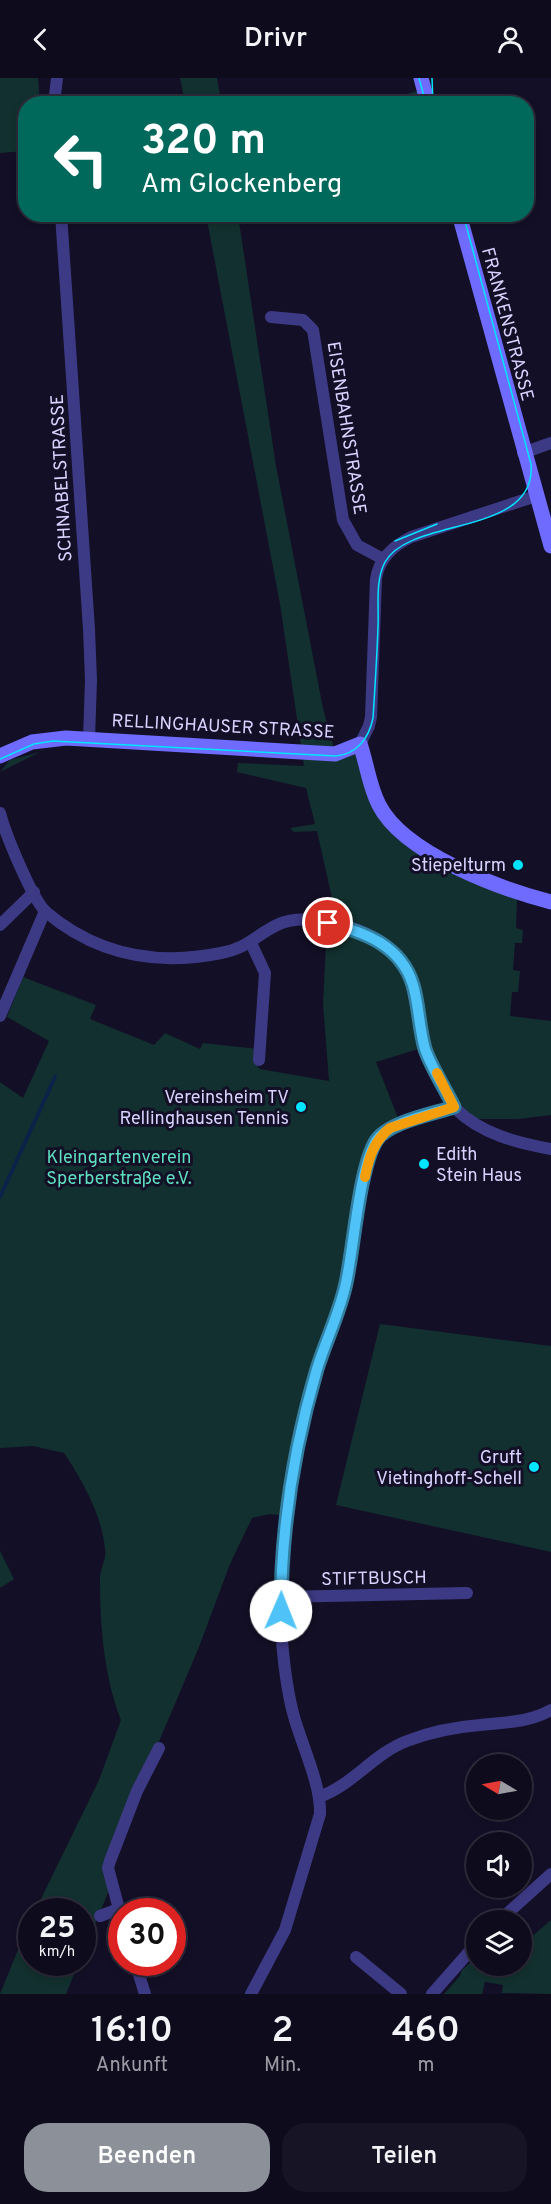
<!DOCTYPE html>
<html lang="de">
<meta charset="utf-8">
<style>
body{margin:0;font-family:Overpass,sans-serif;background:#171425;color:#f1f3f6;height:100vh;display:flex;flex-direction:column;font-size:22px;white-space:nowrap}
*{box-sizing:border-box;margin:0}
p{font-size:20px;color:#9b9ba3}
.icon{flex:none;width:33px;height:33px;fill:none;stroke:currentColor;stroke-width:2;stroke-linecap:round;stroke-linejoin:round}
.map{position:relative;height:1916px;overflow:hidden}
.sheet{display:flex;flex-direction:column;background:#0e0b1c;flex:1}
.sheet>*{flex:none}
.guide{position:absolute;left:18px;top:18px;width:516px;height:126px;border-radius:24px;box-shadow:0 3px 9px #0003,0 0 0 2px #2e2b3b;background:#00695c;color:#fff;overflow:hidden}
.needle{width:39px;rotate:280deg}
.buttons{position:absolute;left:466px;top:1676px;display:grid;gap:12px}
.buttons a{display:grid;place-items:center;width:66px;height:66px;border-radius:50%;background:#0e0b1c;box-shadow:0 3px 9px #0003,0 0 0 2px #2e2b3b;font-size:30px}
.speed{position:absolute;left:18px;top:1820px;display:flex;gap:12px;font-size:30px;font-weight:700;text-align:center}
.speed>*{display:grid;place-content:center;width:78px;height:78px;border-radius:50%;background:#0e0b1c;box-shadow:0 3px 9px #0003,0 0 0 2px #2e2b3b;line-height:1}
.speed small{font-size:15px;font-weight:400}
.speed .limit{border:9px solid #d22;background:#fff;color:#111}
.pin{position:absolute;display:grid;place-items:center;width:51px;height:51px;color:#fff;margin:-26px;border:3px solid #fff;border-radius:50%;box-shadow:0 2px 6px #0007}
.me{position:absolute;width:66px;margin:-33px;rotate:1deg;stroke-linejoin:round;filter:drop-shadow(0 0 4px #0008)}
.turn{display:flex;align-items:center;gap:21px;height:126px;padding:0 24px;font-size:27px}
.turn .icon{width:78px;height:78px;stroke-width:2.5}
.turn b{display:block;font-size:42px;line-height:51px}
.eta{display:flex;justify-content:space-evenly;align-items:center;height:102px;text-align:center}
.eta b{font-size:36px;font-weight:600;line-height:42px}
.button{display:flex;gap:12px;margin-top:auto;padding:12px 24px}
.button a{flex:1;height:69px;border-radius:24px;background:#8c9099;color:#fff;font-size:24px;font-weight:600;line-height:69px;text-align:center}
.button a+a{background:#171425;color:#f1f3f6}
header{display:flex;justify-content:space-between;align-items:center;height:78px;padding:0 24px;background:#0e0b1c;font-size:27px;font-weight:600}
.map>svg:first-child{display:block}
.green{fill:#12302f}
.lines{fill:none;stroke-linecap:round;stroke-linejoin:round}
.stream{stroke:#0c2248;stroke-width:4}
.minor{stroke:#3d3a85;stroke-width:12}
.secondary{stroke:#6f6bff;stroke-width:15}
.tram{stroke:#00e5ff;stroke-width:1.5}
.route-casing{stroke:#337fa1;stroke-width:15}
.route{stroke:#4fc3f7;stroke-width:10}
.slow{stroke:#f59e0b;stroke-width:10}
.poi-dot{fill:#00e5ff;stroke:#130f26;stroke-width:2}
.labels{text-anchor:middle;stroke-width:6;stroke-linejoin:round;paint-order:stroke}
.street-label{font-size:18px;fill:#d9d4ff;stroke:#130f26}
.poi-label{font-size:18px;fill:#d9d4ff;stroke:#130f26;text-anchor:end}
.park-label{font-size:18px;fill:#5fe0c0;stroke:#130f26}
</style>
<header><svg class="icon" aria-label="back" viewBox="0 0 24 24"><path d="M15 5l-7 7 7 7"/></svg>Drivr<svg class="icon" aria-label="person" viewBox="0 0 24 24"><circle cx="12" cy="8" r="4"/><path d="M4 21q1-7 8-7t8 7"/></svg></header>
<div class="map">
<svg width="551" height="1916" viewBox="0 0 551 1916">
<rect width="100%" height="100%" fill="#130f26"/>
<!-- green -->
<g class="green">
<polygon points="0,0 38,0 40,25 26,26 25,73 0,75"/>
<polygon points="180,0 217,0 221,25 185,25"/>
<polygon points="423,11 427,26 374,26"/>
<polygon points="206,137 238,137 276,388 323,630 335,674 353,669 392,748 517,820 516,850 523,852 522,865 515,865 513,892 520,893 518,914 512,914 510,938 551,943 551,1037 518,1041 468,1041 426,971 395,873 327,843 332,820 317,753 294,754 290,750 315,746 306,710 237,694 238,685 304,688 280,526"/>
<polygon points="40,674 0,694 10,682"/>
<path d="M327,846L357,853L402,885L425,969L376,984L400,1045L377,1060L345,1206L317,1289L286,1438L270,1436L252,1440L230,1486L199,1569L105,1791L110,1810L83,1875L82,1833H35L99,1702L121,1642C104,1598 100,1549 100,1502C99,1492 107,1482 105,1471C102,1438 83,1403 64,1375L33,1368L0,1370V1004L23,1020L49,963L7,939L23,899L96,927L90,941L154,967L165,955L200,971L203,965L258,971L256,987L260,991L329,1003L323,926Z"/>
<polygon points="380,1246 551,1268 551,1474 336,1427"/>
<polygon points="0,1473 14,1501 0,1510"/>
<polygon points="31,1840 32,1884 79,1884 66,1916 0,1916"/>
<polygon points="551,1842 551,1916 502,1915 503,1907 485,1904 482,1916 444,1916 460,1898 462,1892 477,1879 477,1887 522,1887 522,1867"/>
</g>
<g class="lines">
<!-- stream -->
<polyline class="stream" points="0,1119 55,999"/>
<!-- minor -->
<g class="minor">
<polyline points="54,26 57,0"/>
<polyline points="61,136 89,551 91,602 89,661"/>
<polyline points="271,239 303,242 313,252 343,442 357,467 383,481"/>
<polyline points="523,375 551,365"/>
<path d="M360,666L369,648L371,639L376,501C379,480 393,468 411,459L536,418"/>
<path d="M0,735C5,755 32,821 46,834C97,877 157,888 221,875C248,870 256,857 277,847C299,836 336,844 358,852C422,877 409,917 425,970C429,982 436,993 441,1003C446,1012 449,1024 456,1031C481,1056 518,1065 551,1071"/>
<polyline points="0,847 34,814"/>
<polyline points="251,865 265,895 259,982"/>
<polyline points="0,938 45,833"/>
<polyline points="281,1519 467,1515"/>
<path d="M319,1719C353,1707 373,1676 407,1663C430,1654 455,1649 480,1647C505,1644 528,1645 551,1632"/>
<polyline points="100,1838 119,1831"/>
<polyline points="122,1842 108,1790 110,1783 137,1713 159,1670"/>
<polyline points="500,1842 551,1796"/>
<polyline points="356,1879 401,1916"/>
<polyline points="135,1884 145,1916"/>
<path d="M251,1916L285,1852L320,1736C321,1705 301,1666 293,1635C286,1608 283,1579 281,1550C277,1469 294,1368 317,1290C326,1263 337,1237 345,1209C356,1170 357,1095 376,1063C388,1044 433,1036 454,1029"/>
<polyline points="432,1916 477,1865"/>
</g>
<!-- secondary -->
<g class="secondary">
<polyline points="421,0 428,26"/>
<polyline points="459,136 551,468"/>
<path d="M0,678L32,664L66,660L335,676L360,666C367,686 369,708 379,727C404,776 501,811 551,824"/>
</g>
<!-- tram -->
<g class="tram">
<polyline points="419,0 426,26"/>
<polyline points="432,0 433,26"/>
<polyline points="395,463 437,446"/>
<path d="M0,681L34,666L53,663L336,678C357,676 369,660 373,640C375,609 377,579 378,548C379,528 375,503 385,484C411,438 537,459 531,386L463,136"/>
</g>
</g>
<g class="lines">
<!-- route casing -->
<g class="route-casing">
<path id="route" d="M281,1533C281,1453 294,1369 317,1291C326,1262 340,1234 346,1205C354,1169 359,1091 376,1063C388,1044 433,1036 454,1029C445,1010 432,991 425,971C419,950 419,927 413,907C401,867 364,854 328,845"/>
</g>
<!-- route -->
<use href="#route" class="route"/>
<!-- slow -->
<path class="slow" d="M365,1099C369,1079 374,1063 390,1050L454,1029L437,995"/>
</g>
<!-- markers -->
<g class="poi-dot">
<circle cx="518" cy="787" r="6"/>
<circle cx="301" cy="1029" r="6"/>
<circle cx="424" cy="1086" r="6"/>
<circle cx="534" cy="1389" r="6"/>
</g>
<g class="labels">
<!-- street labels -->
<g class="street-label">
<text transform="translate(508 246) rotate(75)" y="6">FRANKENSTRASSE</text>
<text transform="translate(347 350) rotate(81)" y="6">EISENBAHNSTRASSE</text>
<text transform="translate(61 400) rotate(-93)" y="6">SCHNABELSTRASSE</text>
<text transform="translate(223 648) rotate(3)" y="6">RELLINGHAUSER STRASSE</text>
<text transform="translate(374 1500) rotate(-1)" y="6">STIFTBUSCH</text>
</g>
<!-- poi labels -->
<g class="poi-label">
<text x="506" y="793">Stiepelturm</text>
<text x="289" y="1025">Vereinsheim TV<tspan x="289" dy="21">Rellinghausen Tennis</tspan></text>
<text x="436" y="1082" text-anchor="start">Edith<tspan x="436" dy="21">Stein Haus</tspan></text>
<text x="522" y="1385">Gruft<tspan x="522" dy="21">Vietinghoff-Schell</tspan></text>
</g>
<!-- park labels -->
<g class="park-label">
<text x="119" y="1085">Kleingartenverein<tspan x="119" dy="21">Sperberstraße e.V.</tspan></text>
</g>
</g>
</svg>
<div class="buttons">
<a><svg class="needle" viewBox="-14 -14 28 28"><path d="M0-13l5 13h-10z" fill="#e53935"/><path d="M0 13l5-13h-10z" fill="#9b9ba3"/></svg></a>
<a><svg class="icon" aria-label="sound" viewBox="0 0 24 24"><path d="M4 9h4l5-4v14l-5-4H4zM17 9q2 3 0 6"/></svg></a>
<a><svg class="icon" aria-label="layers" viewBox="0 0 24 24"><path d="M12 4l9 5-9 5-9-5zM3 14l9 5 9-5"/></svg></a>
</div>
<div class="speed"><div>25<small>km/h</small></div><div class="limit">30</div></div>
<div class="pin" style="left:328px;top:845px;background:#d93025"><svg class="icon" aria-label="arrive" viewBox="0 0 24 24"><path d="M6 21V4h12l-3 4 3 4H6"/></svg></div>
<svg class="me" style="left:281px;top:1533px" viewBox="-20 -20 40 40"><circle r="19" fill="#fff"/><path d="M0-13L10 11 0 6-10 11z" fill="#4fc3f7"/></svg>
<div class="guide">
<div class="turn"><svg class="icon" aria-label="left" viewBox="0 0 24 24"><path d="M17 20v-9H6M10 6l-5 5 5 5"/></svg><div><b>320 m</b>Am Glockenberg</div></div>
</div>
</div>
<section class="sheet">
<div class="eta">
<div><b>16:10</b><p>Ankunft</p></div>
<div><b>2</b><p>Min.</p></div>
<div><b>460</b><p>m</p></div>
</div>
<div class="button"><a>Beenden</a><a>Teilen</a></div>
</section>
